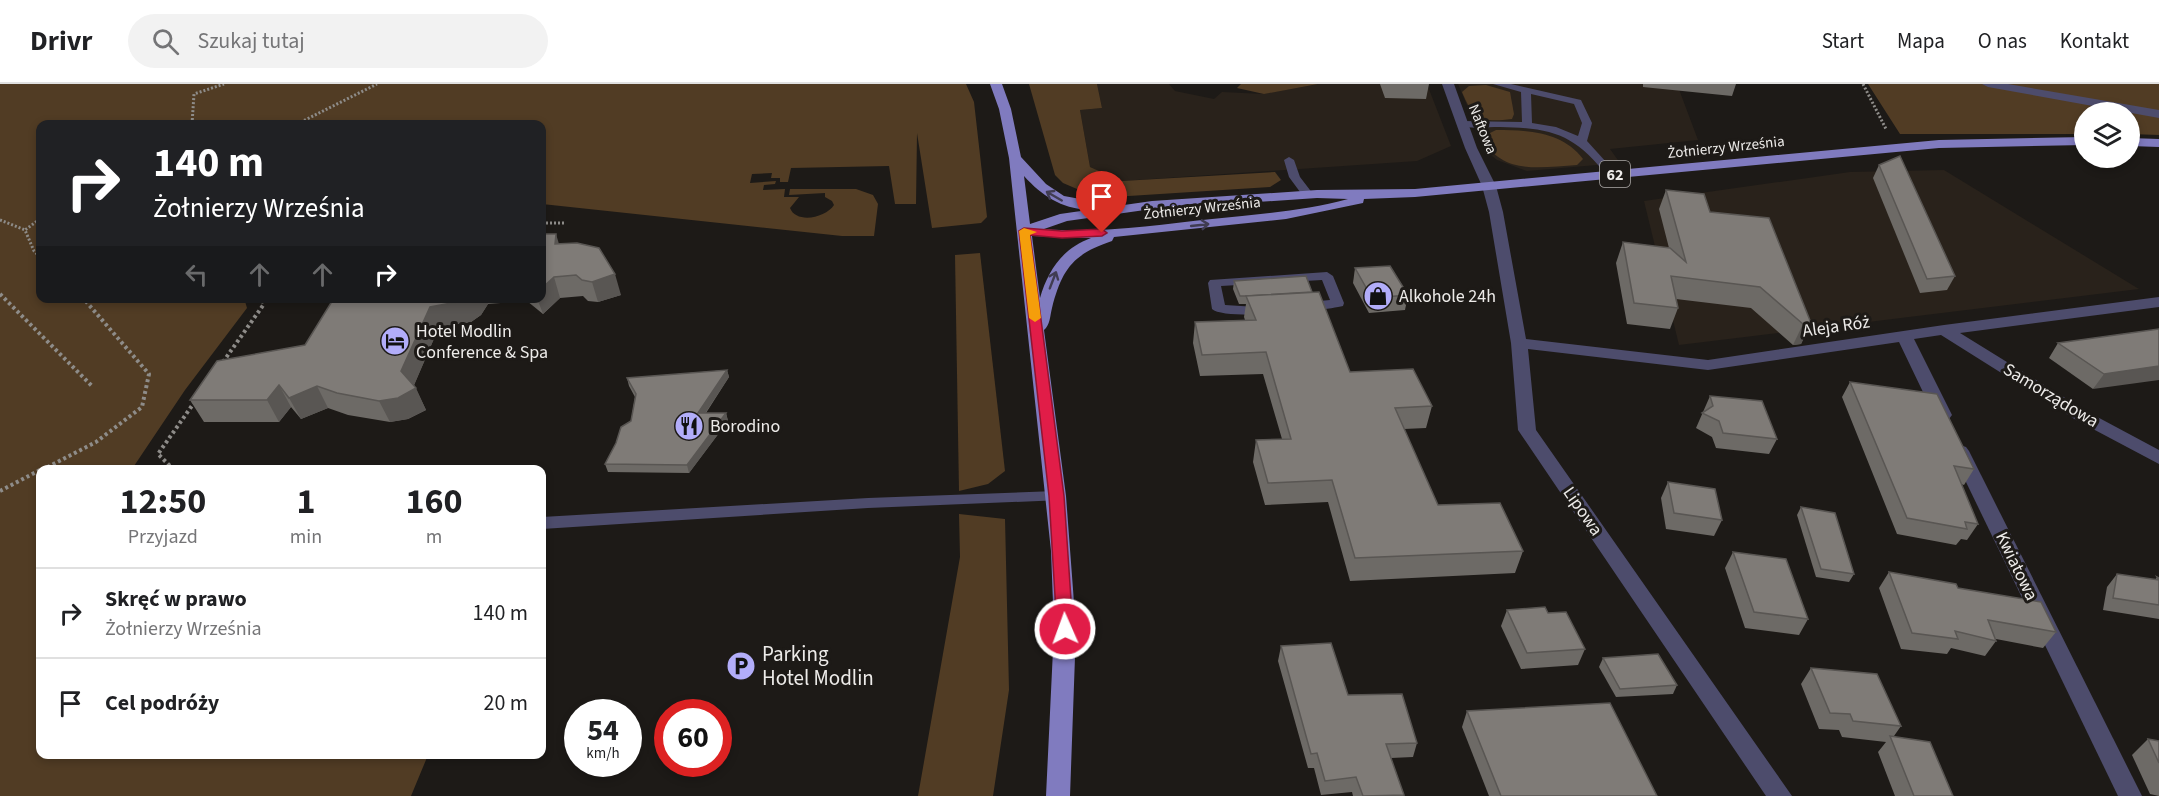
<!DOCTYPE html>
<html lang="pl">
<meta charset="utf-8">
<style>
body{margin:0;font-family:"Source Sans 3",sans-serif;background:#f2f2f2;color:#202124;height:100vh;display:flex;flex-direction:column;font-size:22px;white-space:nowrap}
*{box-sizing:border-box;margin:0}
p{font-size:20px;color:#757577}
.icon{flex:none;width:33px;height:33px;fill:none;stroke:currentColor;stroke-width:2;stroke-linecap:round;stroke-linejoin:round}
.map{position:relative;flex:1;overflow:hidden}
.sheet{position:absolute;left:36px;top:381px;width:510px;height:294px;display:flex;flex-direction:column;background:#fff;border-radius:12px;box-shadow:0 3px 9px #0003}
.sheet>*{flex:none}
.hud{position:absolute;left:36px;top:36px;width:510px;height:183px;border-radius:12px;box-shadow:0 3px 9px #0003;background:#202124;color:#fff;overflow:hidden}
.controls{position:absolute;left:2074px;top:18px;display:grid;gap:12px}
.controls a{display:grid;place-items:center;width:66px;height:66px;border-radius:50%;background:#fff;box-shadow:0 3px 9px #0003;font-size:30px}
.speed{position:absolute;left:564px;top:615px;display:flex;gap:12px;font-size:30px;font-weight:700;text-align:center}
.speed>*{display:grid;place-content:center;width:78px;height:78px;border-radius:50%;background:#fff;box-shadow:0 3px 9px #0003;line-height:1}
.speed small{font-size:15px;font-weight:400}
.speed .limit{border:9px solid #d22;background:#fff;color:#111}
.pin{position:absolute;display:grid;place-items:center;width:51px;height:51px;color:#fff;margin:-62px -26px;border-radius:50% 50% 50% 0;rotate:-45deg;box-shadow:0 0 6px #0007}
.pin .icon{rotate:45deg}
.me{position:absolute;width:66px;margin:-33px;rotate:358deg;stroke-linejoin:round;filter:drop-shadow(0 0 4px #0008)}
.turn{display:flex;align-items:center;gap:21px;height:126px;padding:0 18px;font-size:27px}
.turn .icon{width:78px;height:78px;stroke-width:2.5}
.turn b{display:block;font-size:42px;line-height:51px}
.lanes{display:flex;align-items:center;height:57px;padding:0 18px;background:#0003;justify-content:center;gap:30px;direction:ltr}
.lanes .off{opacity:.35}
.eta{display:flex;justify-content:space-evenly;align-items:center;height:102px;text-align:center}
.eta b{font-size:36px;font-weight:700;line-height:42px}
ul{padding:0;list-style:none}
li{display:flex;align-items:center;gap:18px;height:90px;padding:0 18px;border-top:2px solid #e0e0e0}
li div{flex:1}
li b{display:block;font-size:22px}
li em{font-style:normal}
header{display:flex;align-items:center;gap:36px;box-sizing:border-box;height:84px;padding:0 30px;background:#fff;border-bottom:2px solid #e0e0e0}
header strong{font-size:28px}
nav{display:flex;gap:33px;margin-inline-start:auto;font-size:21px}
.search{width:420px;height:54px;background:#f2f2f2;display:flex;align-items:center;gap:15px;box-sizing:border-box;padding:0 21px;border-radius:33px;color:#757577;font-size:22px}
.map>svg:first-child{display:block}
.built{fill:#29221b}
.green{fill:#513c24}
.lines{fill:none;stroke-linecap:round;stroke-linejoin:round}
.path-far1{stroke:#8e8c89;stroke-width:3;stroke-dasharray:2 2;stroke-linecap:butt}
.path{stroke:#8e8c89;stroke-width:4;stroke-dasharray:3 3;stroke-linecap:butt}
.lane{fill:#4d4c6c;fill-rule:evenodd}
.street{fill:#4d4c6c;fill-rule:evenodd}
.primary{fill:#807bbf;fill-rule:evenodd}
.wall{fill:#6d6a66}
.shaded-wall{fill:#595653}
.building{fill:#7f7b77;stroke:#595653;stroke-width:1.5}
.oneway{stroke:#403c52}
.route{fill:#e11d48;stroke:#92132f;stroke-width:1.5}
.slow{fill:#f59e0b}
.labels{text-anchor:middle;stroke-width:6;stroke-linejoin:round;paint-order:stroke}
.far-street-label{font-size:15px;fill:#edebe9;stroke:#1d1a17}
.shield{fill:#1d1a17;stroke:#afacaa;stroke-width:1.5}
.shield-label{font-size:16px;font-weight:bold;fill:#edebe9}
.poi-label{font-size:18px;fill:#edebe9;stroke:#1d1a17;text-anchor:start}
.street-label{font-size:18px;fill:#edebe9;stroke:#1d1a17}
.near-poi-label{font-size:21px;fill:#edebe9;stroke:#1d1a17;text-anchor:start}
</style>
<header>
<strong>Drivr</strong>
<div class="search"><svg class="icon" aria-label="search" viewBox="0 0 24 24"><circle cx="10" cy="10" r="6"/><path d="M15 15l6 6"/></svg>Szukaj tutaj</div>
<nav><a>Start</a><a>Mapa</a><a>O nas</a><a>Kontakt</a></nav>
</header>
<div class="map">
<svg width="2159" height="712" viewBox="0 0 2159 712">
<rect width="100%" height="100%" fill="#1d1a17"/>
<!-- built -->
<g class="built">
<polygon points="1097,0 1169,0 1175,7 1214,15 1222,8 1263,10 1318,0 1427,0 1451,62 1417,77 1122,97 1090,83 1080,26 1102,24"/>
<polygon points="1458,0 1677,0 1698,56 1610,65 1620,79 1527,87 1497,76 1487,68"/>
<polygon points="1944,86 2139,205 1679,261 1644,117 1850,88"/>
</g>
<!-- green -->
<g class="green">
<path d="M0,0H966L974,18L987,133L981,139L932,144L917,49L916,120H895L889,82L791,84L788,98H780V94H771L772,89L752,90L750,99L776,97L775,100L764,101L763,106L785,105L784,113H799L790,124C796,140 826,134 834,121L832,117L825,113V109L789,111L790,105H856L873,111L878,120L874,152H842L542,120V40H40V214H244L247,224L185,306L132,385L40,386V670L428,671L411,712H0Z"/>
<polygon points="1029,0 1097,0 1102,24 1080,26 1090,83 1122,97 1275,88 1281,96 1270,103 1113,113 1084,108 1063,99 1055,91"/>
<polygon points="1241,0 1318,0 1264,10 1237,4"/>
<polygon points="1868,0 2159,0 2159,51 2130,50 2130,28 2085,28 2085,50 1900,50"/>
<path d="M1486,1L1510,8L1514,30L1512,35C1481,39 1473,35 1462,8L1469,2Z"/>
<path d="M1496,46C1528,46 1563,48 1583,75L1577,81C1541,83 1501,92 1482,53Z"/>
<polygon points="980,169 1005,387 988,400 959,407 955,171"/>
<polygon points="959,430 1005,435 1009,606 993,712 918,712 960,473"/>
</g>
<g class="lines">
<!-- path-far1 -->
<g class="path-far1">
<polyline points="1863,0 1886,45"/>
<polyline points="192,40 194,10 224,0"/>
<polyline points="297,40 377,0"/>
<polyline points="40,135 25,146 34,167 40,173"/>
<polyline points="0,136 25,146"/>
<polyline points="542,139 564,139"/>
</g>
<!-- path -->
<g class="path">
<polyline points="0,210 92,302"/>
<polyline points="223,278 264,220 262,214"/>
<polyline points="42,386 96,358 142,323 149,290 83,214"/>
<polyline points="174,386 158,370 196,316"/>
<polyline points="0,407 40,386"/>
</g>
<!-- lane -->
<g class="lane">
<path d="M1493,0H1511L1581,16L1592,39L1587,57L1616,89V93H1608C1575,51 1554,44 1500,43C1487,43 1472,45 1458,42V38L1462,37L1522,38L1521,8ZM1531,10L1574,20L1582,39L1578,52L1556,43L1532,39Z"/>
<polygon points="1289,73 1294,76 1300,93 1313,110 1311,112 1303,112 1289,93 1284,76"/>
<path d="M1327,188L1333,192L1344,219L1343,222C1323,227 1225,237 1212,225L1208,199L1210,196ZM1322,196L1330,216L1257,223L1225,221L1221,202Z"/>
<polygon points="1056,407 1062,408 1064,412 1062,416 868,424 542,445 542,433 868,414"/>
</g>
<!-- street -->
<g class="street">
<polygon points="1442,0 1454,0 1477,64 1496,102 1503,128 1526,255 1708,276 1944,241 2159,213 2159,223 1960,249 2088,328 2159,366 2159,380 2076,336 1941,251 1914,255 1952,331 1949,335 1937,335 1934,331 1899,258 1708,286 1528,265 1536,346 1792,712 1766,712 1518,346 1511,259 1489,128 1482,102 1465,64"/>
<polygon points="1982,0 2008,0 2159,26 2159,34 1988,3"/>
<polygon points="1960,361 1966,363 1969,367 2142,712 2118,712 1951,367 1954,363"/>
</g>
<!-- primary -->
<g class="primary">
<path d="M990,0H1002L1011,25L1021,73L1046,100L1064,112L1102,119L1103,124L1152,117L1317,106L1415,105L1939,56L2085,53V61L1939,64L1415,113L1364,115L1363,119L1286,135L1114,153L1112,157C1073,170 1062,185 1052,224C1050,232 1050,241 1044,246L1066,412L1076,545L1070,712H1046L1054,545L1051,467L1009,74L999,25ZM1024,92C1042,112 1061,124 1088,126L1060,130L1030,140ZM1317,114L1348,115C1304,127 1258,130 1212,135C1156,141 1100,150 1044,145L1067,137L1152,125ZM1032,152L1091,154C1063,164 1048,186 1040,214Z"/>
<polygon points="2130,54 2159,55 2159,63 2130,62"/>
</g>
</g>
<!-- wall -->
<g class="wall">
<polygon points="1380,0 1429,0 1426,15 1385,14"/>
<polygon points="1643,0 1736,0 1732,12 1643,3"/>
<polygon points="1879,81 1955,192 1947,206 1920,209 1873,94"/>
<polygon points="1666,106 1710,128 1811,239 1801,260 1793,261 1751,224 1676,215 1678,224 1670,245 1627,240 1616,179 1623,158 1669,164 1659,125"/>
<polygon points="559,160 621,211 598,218 588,217 583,212 560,214 543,230 527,217 488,220 481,231 471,238 439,243 414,301 426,326 408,335 390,338 348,331 328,324 301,335 291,323 279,338 204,338 190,316 305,261 334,214 542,214"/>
<polygon points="1355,184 1408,211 1405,226 1369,229 1353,199"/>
<polygon points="1234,197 1312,208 1350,288 1432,322 1426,344 1404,345 1438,421 1523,467 1515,489 1350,497 1328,418 1265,421 1253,378 1256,356 1282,355 1263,290 1200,292 1193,259 1195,238 1245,236 1244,233 1246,220 1239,220 1233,205"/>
<polygon points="2159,245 2093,305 2049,274 2058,259"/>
<polygon points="727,286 729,293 706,329 726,329 728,337 689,389 608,388 605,380 631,337 635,313 629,302 627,294"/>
<polygon points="1850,298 1974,385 1964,401 1961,400 1978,440 1967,456 1961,455 1956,461 1897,450 1842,313"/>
<polygon points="1710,312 1777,355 1769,370 1716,364 1712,353 1696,344"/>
<polygon points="1668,398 1722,436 1714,452 1666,445 1661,414"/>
<polygon points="1801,423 1854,490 1849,498 1816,493 1797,431"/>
<polygon points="1733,468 1808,535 1799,551 1745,544 1725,484"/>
<polygon points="1889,488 1958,504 2056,548 2043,564 1996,555 1996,557 1985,572 1951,564 1947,570 1901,565 1879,504"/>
<polygon points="2117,490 2155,496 2157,493 2159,494 2159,535 2103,526 2107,503"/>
<polygon points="1507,526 1548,529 1585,565 1578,581 1521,585 1501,542"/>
<polygon points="1281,562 1348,611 1417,659 1413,673 1391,674 1404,711 1403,712 1353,712 1352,708 1321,711 1314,684 1308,684 1278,577"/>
<polygon points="1603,574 1677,601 1673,610 1616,613 1599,583"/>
<polygon points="1811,584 1901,642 1894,652 1953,712 1895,712 1878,668 1886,658 1842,653 1839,646 1819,645 1801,600"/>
<polygon points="1467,627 1657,712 1489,712 1462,643"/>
<polygon points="2148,655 2159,657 2159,712 2150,710 2132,671"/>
</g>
<!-- shaded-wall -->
<g class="shaded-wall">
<polygon points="556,150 562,170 555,160"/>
<polygon points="615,190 621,211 598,218 592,198"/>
<polygon points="554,193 560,214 543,230 537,214 542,214 542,204"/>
<polygon points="466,214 486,214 488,220 481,231 471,238 439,243 412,306 416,304 426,326 408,335 390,338 379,317 401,287 430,223"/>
<polygon points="1811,239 1801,260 1793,261 1803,240"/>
<polygon points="2159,282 2159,296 2093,305 2104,290"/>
<polygon points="727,286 729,293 700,337 698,329"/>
<polygon points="279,301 291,323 279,338 267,316"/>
<polygon points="317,302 328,324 301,335 289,314"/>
<polygon points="726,329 728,337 689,389 687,381"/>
</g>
<!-- building -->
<g class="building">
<polygon points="1900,72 1955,192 1927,195 1879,81"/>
<polygon points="1666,106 1704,110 1710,128 1769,134 1811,239 1803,240 1760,203 1671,192 1678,224 1634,219 1623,158 1670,164 1686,178"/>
<polygon points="542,150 556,150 555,160 577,159 599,164 615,190 592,198 582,196 576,191 554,193 542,204"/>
<polygon points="1390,182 1408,211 1372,214 1355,184"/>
<polygon points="1306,192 1312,208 1247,212 1240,212 1234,197"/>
<polygon points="1319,208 1350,288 1413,285 1432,322 1395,324 1438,421 1500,419 1523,467 1355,474 1332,396 1268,399 1256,356 1291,355 1266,268 1202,271 1195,238 1256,236 1246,212"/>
<polygon points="334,214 466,214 462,217 430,223 401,287 416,304 398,314 379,317 337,309 317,302 289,314 279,301 267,316 190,316 217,277 305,261"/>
<polygon points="2159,245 2159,282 2104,290 2058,259"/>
<polygon points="727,286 698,329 726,329 687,381 605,380 616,359 621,343 631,337 636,310 627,294"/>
<polygon points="1850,298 1937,310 1974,385 1954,382 1978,440 1965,438 1967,445 1907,434"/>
<polygon points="1710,312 1762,317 1777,355 1723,349 1719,337 1702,329 1713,322"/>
<polygon points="1668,398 1715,405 1722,436 1674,429"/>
<polygon points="1801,423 1835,429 1854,490 1821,485"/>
<polygon points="1733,468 1786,475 1808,535 1754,528"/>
<polygon points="1889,488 1956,500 1958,504 2041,518 2056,548 1988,536 1996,557 1955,547 1958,555 1912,549"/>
<polygon points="2117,490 2159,496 2157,493 2159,494 2159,521 2113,514"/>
<polygon points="1545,523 1548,529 1566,528 1585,565 1527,569 1507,526"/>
<polygon points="1331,559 1348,611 1402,610 1417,659 1386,660 1404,711 1363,712 1356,693 1325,697 1317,669 1311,670 1281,562"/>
<polygon points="1658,570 1677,601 1620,605 1603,574"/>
<polygon points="1811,584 1877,590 1901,642 1853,637 1850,630 1830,629"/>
<polygon points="1610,619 1657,712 1501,712 1467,627"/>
<polygon points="1890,652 1930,658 1953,712 1914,712"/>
<polygon points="2148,655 2159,657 2159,679"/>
</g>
<!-- one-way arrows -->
<defs><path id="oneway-shaft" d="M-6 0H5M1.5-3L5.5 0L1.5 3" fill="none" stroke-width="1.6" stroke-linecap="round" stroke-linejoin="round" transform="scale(1.5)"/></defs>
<g class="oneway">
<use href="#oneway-shaft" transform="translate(1054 112) rotate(-150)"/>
<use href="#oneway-shaft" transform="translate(1200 141) rotate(-6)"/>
<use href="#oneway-shaft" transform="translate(1053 196) rotate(-69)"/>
</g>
<!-- route -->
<polygon class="route" points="1024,144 1062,147 1102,145 1107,149 1102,152 1062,154 1030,151 1064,412 1073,545 1070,550 1065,551 1059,550 1057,545 1049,412 1019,147"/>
<!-- slow -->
<polygon class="slow" points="1024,144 1037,148 1030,151 1041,234 1035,238 1029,234 1019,147"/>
<!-- icons -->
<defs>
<g id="shop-disc" transform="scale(1.5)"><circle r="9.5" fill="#b2adf9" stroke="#1d1a17"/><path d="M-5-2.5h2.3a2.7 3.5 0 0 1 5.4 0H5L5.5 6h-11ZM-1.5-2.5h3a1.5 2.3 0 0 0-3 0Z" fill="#111"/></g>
<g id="hotel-disc" transform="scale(1.5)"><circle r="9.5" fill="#b2adf9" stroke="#1d1a17"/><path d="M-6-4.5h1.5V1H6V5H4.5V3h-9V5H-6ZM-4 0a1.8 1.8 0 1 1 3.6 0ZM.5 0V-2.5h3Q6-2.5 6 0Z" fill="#111"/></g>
<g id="restaurant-disc" transform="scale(1.5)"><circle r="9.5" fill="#b2adf9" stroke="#1d1a17"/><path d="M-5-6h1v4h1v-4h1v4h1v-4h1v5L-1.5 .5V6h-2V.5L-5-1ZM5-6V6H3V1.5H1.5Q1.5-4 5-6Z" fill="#111"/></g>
<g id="parking-disc" transform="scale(1.5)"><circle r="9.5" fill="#b2adf9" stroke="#1d1a17"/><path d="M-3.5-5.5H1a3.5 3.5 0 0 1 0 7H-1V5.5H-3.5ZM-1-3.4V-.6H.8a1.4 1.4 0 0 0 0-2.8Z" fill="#111"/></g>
</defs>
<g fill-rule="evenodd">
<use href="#shop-disc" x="1378" y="212"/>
<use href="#hotel-disc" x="395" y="257"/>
<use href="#restaurant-disc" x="689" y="342"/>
<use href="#parking-disc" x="741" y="582"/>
</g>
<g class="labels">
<!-- far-street labels -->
<g class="far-street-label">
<text transform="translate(1483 45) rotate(68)" y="5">Naftowa</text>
<text transform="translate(1726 63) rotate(-6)" y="5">Żołnierzy Września</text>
<text transform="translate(1202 124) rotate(-6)" y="5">Żołnierzy Września</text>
</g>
<!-- shield labels -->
<rect class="shield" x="1600" y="77" width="30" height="26" rx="4.5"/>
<g class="shield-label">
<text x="1615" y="96">62</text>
</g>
<!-- poi labels -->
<g class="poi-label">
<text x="1399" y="218">Alkohole 24h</text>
<text x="416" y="253">Hotel Modlin<tspan x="416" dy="21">Conference &amp; Spa</tspan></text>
<text x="710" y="348">Borodino</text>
</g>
<!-- street labels -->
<g class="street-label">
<text transform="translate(1836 242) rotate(-8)" y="6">Aleja Róż</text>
<text transform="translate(2051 311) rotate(31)" y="6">Samorządowa</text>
<text transform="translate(1583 427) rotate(55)" y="6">Lipowa</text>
<text transform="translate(2017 482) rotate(64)" y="6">Kwiatowa</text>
</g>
<!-- near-poi labels -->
<g class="near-poi-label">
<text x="762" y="577">Parking<tspan x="762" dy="24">Hotel Modlin</tspan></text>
</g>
</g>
</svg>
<div class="controls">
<a><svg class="icon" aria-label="layers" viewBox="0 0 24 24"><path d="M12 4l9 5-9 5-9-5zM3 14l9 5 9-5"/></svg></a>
</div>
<div class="speed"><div>54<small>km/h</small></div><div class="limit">60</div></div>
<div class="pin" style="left:1102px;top:149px;background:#d93025"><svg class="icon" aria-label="arrive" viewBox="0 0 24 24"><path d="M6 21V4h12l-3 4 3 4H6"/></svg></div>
<svg class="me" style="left:1065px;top:545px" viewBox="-20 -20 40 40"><circle r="17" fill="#e11d48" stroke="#fff" stroke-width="3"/><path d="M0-11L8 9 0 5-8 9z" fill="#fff"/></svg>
<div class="hud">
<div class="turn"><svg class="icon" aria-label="right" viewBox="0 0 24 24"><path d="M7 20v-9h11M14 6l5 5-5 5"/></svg><div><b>140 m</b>Żołnierzy Września</div></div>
<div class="lanes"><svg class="icon off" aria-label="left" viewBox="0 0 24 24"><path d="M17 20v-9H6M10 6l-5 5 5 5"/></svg><svg class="icon off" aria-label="ahead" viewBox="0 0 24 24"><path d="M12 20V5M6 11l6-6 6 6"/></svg><svg class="icon off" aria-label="ahead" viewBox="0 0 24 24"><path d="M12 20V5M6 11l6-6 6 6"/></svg><svg class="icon" aria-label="right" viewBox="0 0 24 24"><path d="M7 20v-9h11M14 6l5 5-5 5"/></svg></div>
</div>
<section class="sheet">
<div class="eta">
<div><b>12:50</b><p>Przyjazd</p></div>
<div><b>1</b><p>min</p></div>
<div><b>160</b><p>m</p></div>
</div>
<ul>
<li><svg class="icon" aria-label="right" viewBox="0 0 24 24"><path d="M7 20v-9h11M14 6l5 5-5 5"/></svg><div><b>Skręć w prawo</b><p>Żołnierzy Września</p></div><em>140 m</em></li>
<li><svg class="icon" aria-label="arrive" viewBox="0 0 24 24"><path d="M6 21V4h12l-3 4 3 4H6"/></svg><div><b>Cel podróży</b></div><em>20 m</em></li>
</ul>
</section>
</div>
